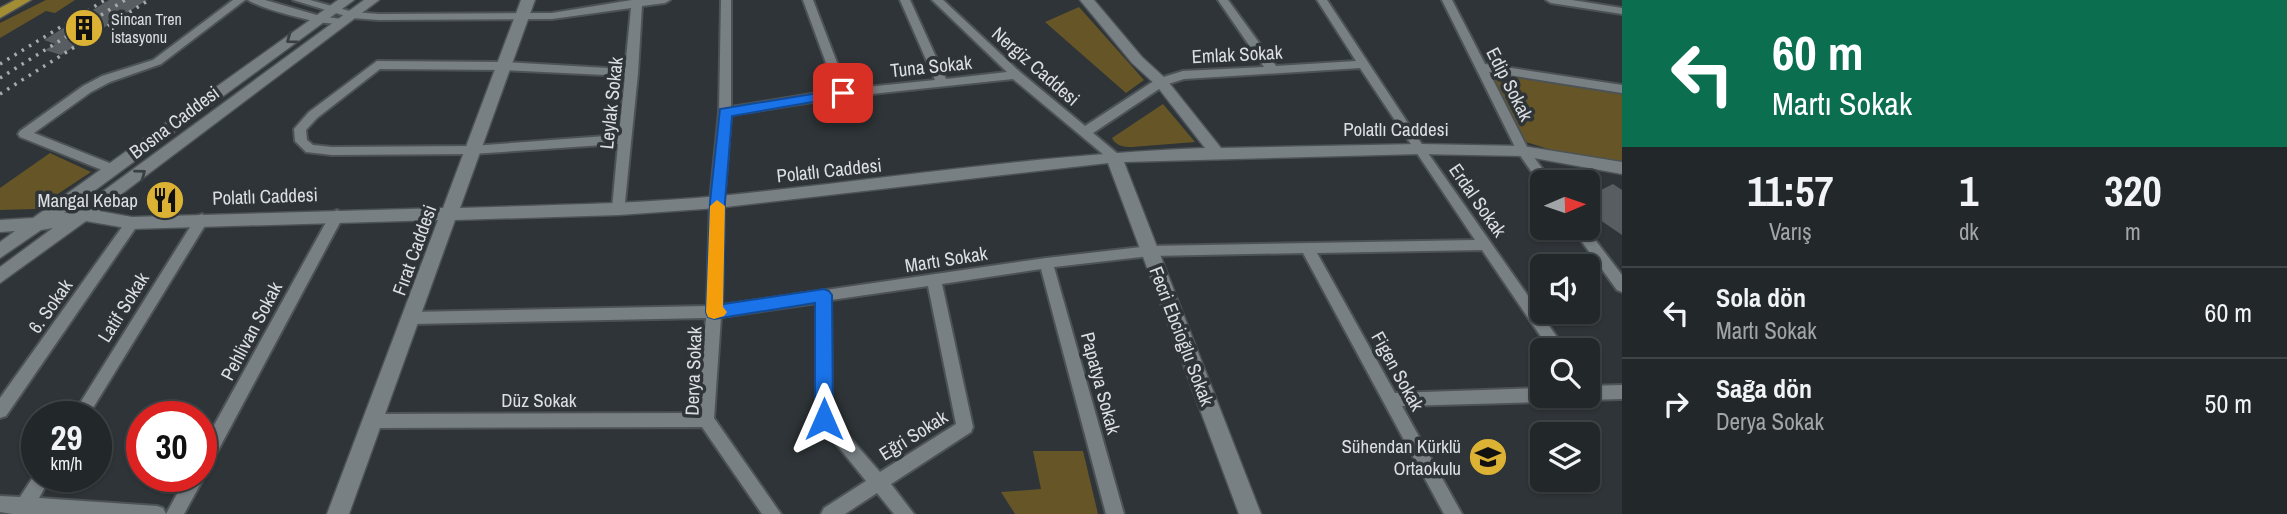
<!DOCTYPE html>
<html lang="tr">
<meta charset="utf-8">
<style>
body{margin:0;font-family:"Archivo Narrow",sans-serif;background:#2e3335;color:#f1f3f6;height:100vh;display:flex;flex-direction:column;font-size:26px;white-space:nowrap}
*{box-sizing:border-box;margin:0}
p{font-size:23px;color:#a2a5a8}
.icon{flex:none;width:38px;height:38px;fill:none;stroke:currentColor;stroke-width:2;stroke-linecap:round;stroke-linejoin:round}
.map{position:relative;flex:1;overflow:hidden}
.details{display:flex;flex-direction:column;background:#222729;width:665px}
.details>*{flex:none}
.banner{background:#0b6e4f;color:#fff;overflow:hidden}
.needle{width:46px;rotate:88deg}
.buttons{position:absolute;left:1530px;top:170px;display:grid;gap:14px}
.buttons a{display:grid;place-items:center;width:70px;height:70px;border-radius:10px;background:#222729;box-shadow:0 2px 5px #0004,0 0 0 2px #3f4446;font-size:35px}
.speed{position:absolute;left:21px;top:401px;display:flex;gap:14px;font-size:35px;font-weight:700;text-align:center}
.speed>*{display:grid;place-content:center;width:91px;height:91px;border-radius:50%;background:#222729;box-shadow:0 2px 5px #0004,0 0 0 2px #3f4446;line-height:1}
.speed small{font-size:18px;font-weight:400}
.speed .limit{border:10px solid #d22;background:#fff;color:#111}
.pin{position:absolute;display:grid;place-items:center;width:60px;height:60px;color:#fff;margin:-30px;border-radius:14px;box-shadow:0 4px 10px #0006}
.me{position:absolute;width:77px;margin:-38px;rotate:0deg;stroke-linejoin:round;filter:drop-shadow(0 0 5px #0008)}
.turn{display:flex;align-items:center;gap:24px;height:147px;padding:0 35px;font-size:32px}
.turn .icon{width:91px;height:91px;stroke-width:2.5}
.turn b{display:block;font-size:49px;line-height:60px}
.eta{display:flex;justify-content:space-evenly;align-items:center;height:119px;text-align:center}
.eta b{font-size:42px;font-weight:700;line-height:49px}
ul{padding:0;list-style:none}
li{display:flex;align-items:center;gap:21px;height:91px;padding:0 35px;border-top:2px solid #3f4446}
li div{flex:1}
li b{display:block;font-size:26px}
li em{font-style:normal}
main{display:flex;flex:1;min-height:0}
.map>svg:first-child{display:block}
.green{fill:#665627}
.building{fill:#575d60}
.lines{fill:none;stroke-linecap:round;stroke-linejoin:round}
.street-casing{stroke:#4d5255;stroke-width:4}
.secondary-casing{stroke:#4d5255;stroke-width:3}
.primary-casing{stroke:#4d5255;stroke-width:3}
.street{fill:#798084;fill-rule:evenodd}
.secondary{fill:#798084;fill-rule:evenodd}
.primary{fill:#a28d35;fill-rule:evenodd}
.rail{stroke:#a6aaad;stroke-width:3.5;stroke-dasharray:2.5 6;stroke-linecap:butt}
.oneway{stroke:#393f43}
.route{fill:#1a73e8;stroke:#114b97;stroke-width:2}
.slow{fill:#f59e0b}
.labels{text-anchor:middle;stroke-width:7;stroke-linejoin:round;paint-order:stroke}
.far-poi-label{font-size:16px;fill:#dbdfe1;stroke:#2e3437;text-anchor:start}
.street-label{font-size:19px;fill:#dbdfe1;stroke:#2e3437}
.poi-label{font-size:19px;fill:#dbdfe1;stroke:#2e3437;text-anchor:end}
</style>
<main>
<div class="map">
<svg width="1622" height="514" viewBox="0 0 1622 514">
<rect width="100%" height="100%" fill="#2e3437"/>
<!-- green -->
<g class="green">
<polygon points="46,0 75,0 55,13 46,11 0,38 0,23"/>
<polygon points="1079,7 1144,80 1126,93 1045,22"/>
<polygon points="1493,73 1622,94 1622,162 1561,153 1526,142 1495,81"/>
<path d="M1163,104L1195,142L1132,147C1123,147 1116,146 1112,138Z"/>
<polygon points="50,153 91,172 35,209 0,210 0,188"/>
<polygon points="1033,451 1083,451 1098,514 1015,514 1001,492 1041,489"/>
</g>
<!-- building -->
<g class="building">
<polygon points="109,0 147,0 61,55 45,50 55,44 44,40"/>
<polygon points="1613,184 1622,190 1622,235 1587,211 1587,197"/>
</g>
<g class="lines">
<!-- street casing -->
<g class="street-casing">
<g id="street">
<polygon points="233,0 245,0 161,64 110,82 91,92 34,133 117,166 118,169 117,172 107,172 20,137 18,134 20,131 83,86 102,76 153,60"/>
<path d="M248,0H265L320,16L347,20L348,22C336,30 261,9 248,0Z"/>
<path d="M293,0H310L353,12L379,14L552,13L632,0H670L665,3L642,6L638,73L624,212H614L612,209L618,144L472,154L332,155L306,152L295,141L294,129L309,112L377,61L505,62L625,69L631,8L552,19L379,20L352,18ZM380,69L505,70L625,76L619,135L472,146L332,147L313,145L307,140L306,130L317,118Z"/>
<path d="M721,0H731V107L836,90L803,0H813L847,89L935,80L900,0H910L946,79L1007,72L932,0H943L1020,72L1085,126L1157,79L1183,71L1264,67L1218,0H1228L1276,66L1356,61L1317,0H1327L1423,146L1566,350H1550L1482,250L1317,253L1395,393L1542,388V396H1550L1548,400L1542,402L1402,406L1462,514H1444L1303,253L1150,256L1054,267L1124,514H1106L1041,269L942,284L973,427L971,432L891,484L914,514H894L877,493L845,514H821L824,508L866,481L816,419L817,303L721,317L714,418L781,514H762L702,427L372,428L366,426L364,421L366,416L372,414L698,413L706,318L411,324L406,322L404,318L406,314L411,312L707,306L710,202L719,112ZM1360,68L1475,240L1150,246L1046,258L722,305L724,202L731,115L843,97L1013,79L1110,160H1118L1120,157L1118,154L1093,133L1165,85L1184,79ZM928,286L956,424L880,472L832,417L831,300Z"/>
<polygon points="1442,0 1452,0 1485,64 1622,85 1622,93 1489,72 1528,149 1552,182 1542,182 1541,185 1517,151"/>
<polygon points="1546,0 1572,0 1622,8 1622,14 1551,3"/>
<polygon points="337,210 344,215 207,471 203,473 204,476 202,481 184,514 166,514 187,476 201,476 201,449 330,215"/>
<polygon points="202,214 209,219 88,416 72,416 197,216"/>
<polygon points="132,218 139,223 137,226 6,416 0,418 0,398 127,220"/>
<polygon points="1572,228 1586,228 1622,275 1622,292 1617,290"/>
<polygon points="1622,385 1622,399 1587,400 1580,396 1587,396 1587,386"/>
<polygon points="37,471 37,476 51,476 39,498 157,506 163,508 166,514 12,514 0,512 0,496 20,497"/>
</g>
</g>
<!-- secondary casing -->
<g class="secondary-casing">
<path id="secondary" d="M338,0H354L64,213L76,211L364,0H379L99,211L132,217L443,208L521,0H535L460,208C546,205 633,204 719,196C881,180 1042,154 1205,148L1156,85L1132,63L1080,0H1094L1142,57L1166,79L1221,148L1419,144L1523,146L1622,162V174L1523,156L1419,154L1124,162L1261,514H1239L1108,163L717,208L619,215L455,220L349,514H327L438,220L132,229L86,221L0,283V267L53,228L41,230L0,258V242L15,231L0,232V220L33,218Z"/>
</g>
<!-- primary casing -->
<g class="primary-casing">
<polygon id="primary" points="15,0 31,0 0,18 0,8"/>
</g>
<!-- street -->
<use href="#street" class="street"/>
<!-- secondary -->
<use href="#secondary" class="secondary"/>
<!-- primary -->
<use href="#primary" class="primary"/>
<!-- rail -->
<g class="rail">
<polyline points="0,64 105,0"/>
<polyline points="0,78 125,0"/>
<polyline points="0,94 149,0"/>
</g>
</g>
<!-- one-way arrows -->
<defs><path id="oneway-chevron" d="M-2-3.5L2.5 0L-2 3.5" fill="none" stroke-width="1.6" stroke-linecap="round" stroke-linejoin="round" transform="scale(1.75)"/></defs>
<g class="oneway">
<use href="#oneway-chevron" transform="translate(291 39) rotate(144)"/>
<use href="#oneway-chevron" transform="translate(141 174) rotate(-37)"/>
</g>
<!-- route -->
<polygon class="route" points="843,89 849,93 847,96 732,116 725,202 723,304 824,289 829,291 832,295 833,419 831,425 824,427 818,425 815,419 815,303 714,319 708,317 706,312 710,202 720,109"/>
<!-- slow -->
<polygon class="slow" points="717,200 725,206 723,307 727,312 724,316 714,319 708,317 706,312 710,206"/>
<!-- icons -->
<defs>
<g id="building-disc" transform="scale(2.0125)"><circle r="9.5" fill="#dbb233" stroke="#2e3437"/><path d="M-4-6H4V6H1V3H-1V6H-4ZM-2.5-4.3h1.7v1.8h-1.7ZM.8-4.3h1.7v1.8H.8ZM-2.5-1h1.7V.8h-1.7ZM.8-1h1.7V.8H.8Z" fill="#111"/></g>
<g id="restaurant-disc" transform="scale(2.0125)"><circle r="9.5" fill="#dbb233" stroke="#2e3437"/><path d="M-5-6h1v4h1v-4h1v4h1v-4h1v5L-1.5 .5V6h-2V.5L-5-1ZM5-6V6H3V1.5H1.5Q1.5-4 5-6Z" fill="#111"/></g>
<g id="school-disc" transform="scale(2.0125)"><circle r="9.5" fill="#dbb233" stroke="#2e3437"/><path d="M0-5L7-2L0 1L-7-2ZM-4 1L0 2.5L4 1V4Q0 6-4 4Z" fill="#111"/></g>
</defs>
<g fill-rule="evenodd">
<use href="#building-disc" x="84" y="28"/>
<use href="#restaurant-disc" x="165" y="200"/>
<use href="#school-disc" x="1488" y="457"/>
</g>
<g class="labels">
<!-- far-poi labels -->
<g class="far-poi-label">
<text x="111" y="25">Sincan Tren<tspan x="111" dy="18">İstasyonu</tspan></text>
</g>
<!-- street labels -->
<g class="street-label">
<text transform="translate(1237 54) rotate(-3)" y="7">Emlak Sokak</text>
<text transform="translate(931 66) rotate(-6)" y="7">Tuna Sokak</text>
<text transform="translate(1036 66) rotate(41)" y="7">Nergiz Caddesi</text>
<text transform="translate(1510 84) rotate(63)" y="7">Edip Sokak</text>
<text transform="translate(611 103) rotate(-84)" y="7">Leylak Sokak</text>
<text transform="translate(174 122) rotate(-37)" y="7">Bosna Caddesi</text>
<text x="1396" y="136">Polatlı Caddesi</text>
<text transform="translate(829 170) rotate(-6)" y="7">Polatlı Caddesi</text>
<text transform="translate(265 196) rotate(-2)" y="7">Polatlı Caddesi</text>
<text transform="translate(1478 200) rotate(55)" y="7">Erdal Sokak</text>
<text transform="translate(414 250) rotate(-70)" y="7">Fırat Caddesi</text>
<text transform="translate(946 259) rotate(-9)" y="7">Martı Sokak</text>
<text transform="translate(50 306) rotate(-55)" y="7">6. Sokak</text>
<text transform="translate(123 307) rotate(-58)" y="7">Latif Sokak</text>
<text transform="translate(251 331) rotate(-62)" y="7">Pehlivan Sokak</text>
<text transform="translate(1182 336) rotate(69)" y="7">Fecri Ebcioğlu Sokak</text>
<text transform="translate(693 371) rotate(-88)" y="7">Derya Sokak</text>
<text transform="translate(1398 371) rotate(61)" y="7">Figen Sokak</text>
<text transform="translate(1101 383) rotate(75)" y="7">Papatya Sokak</text>
<text x="539" y="407">Düz Sokak</text>
<text transform="translate(913 435) rotate(-32)" y="7">Eğri Sokak</text>
</g>
<!-- poi labels -->
<g class="poi-label">
<text x="138" y="207">Mangal Kebap</text>
<text x="1461" y="453">Sühendan Kürklü<tspan x="1461" dy="22">Ortaokulu</tspan></text>
</g>
</g>
</svg>
<div class="buttons">
<a><svg class="needle" viewBox="-14 -14 28 28"><path d="M0-13l5 13h-10z" fill="#e53935"/><path d="M0 13l5-13h-10z" fill="#a2a5a8"/></svg></a>
<a><svg class="icon" aria-label="sound" viewBox="0 0 24 24"><path d="M4 9h4l5-4v14l-5-4H4zM17 9q2 3 0 6"/></svg></a>
<a><svg class="icon" aria-label="search" viewBox="0 0 24 24"><circle cx="10" cy="10" r="6"/><path d="M15 15l6 6"/></svg></a>
<a><svg class="icon" aria-label="layers" viewBox="0 0 24 24"><path d="M12 4l9 5-9 5-9-5zM3 14l9 5 9-5"/></svg></a>
</div>
<div class="speed"><div>29<small>km/h</small></div><div class="limit">30</div></div>
<div class="pin" style="left:843px;top:93px;background:#d93025"><svg class="icon" aria-label="arrive" viewBox="0 0 24 24"><path d="M6 21V4h12l-3 4 3 4H6"/></svg></div>
<svg class="me" style="left:824px;top:419px" viewBox="-20 -20 40 40"><path d="M0-17L14 15 0 8-14 15z" fill="#1a73e8" stroke="#fff" stroke-width="4"/></svg>
</div>
<section class="details">
<div class="banner">
<div class="turn"><svg class="icon" aria-label="left" viewBox="0 0 24 24"><path d="M17 20v-9H6M10 6l-5 5 5 5"/></svg><div><b>60 m</b>Martı Sokak</div></div>
</div>
<div class="eta">
<div><b>11:57</b><p>Varış</p></div>
<div><b>1</b><p>dk</p></div>
<div><b>320</b><p>m</p></div>
</div>
<ul>
<li><svg class="icon" aria-label="left" viewBox="0 0 24 24"><path d="M17 20v-9H6M10 6l-5 5 5 5"/></svg><div><b>Sola dön</b><p>Martı Sokak</p></div><em>60 m</em></li>
<li><svg class="icon" aria-label="right" viewBox="0 0 24 24"><path d="M7 20v-9h11M14 6l5 5-5 5"/></svg><div><b>Sağa dön</b><p>Derya Sokak</p></div><em>50 m</em></li>
</ul>
</section>
</main>
